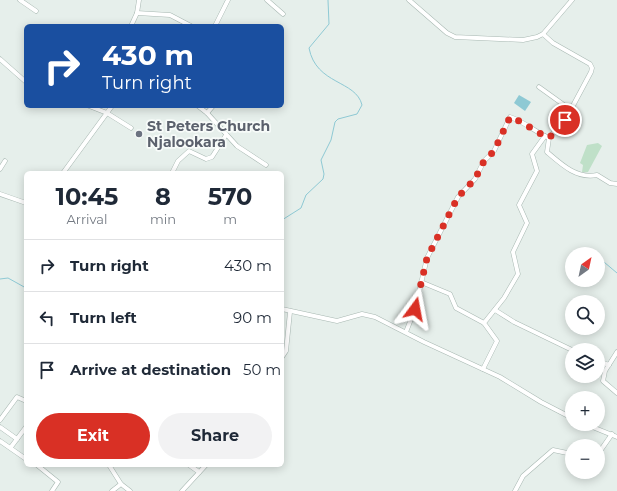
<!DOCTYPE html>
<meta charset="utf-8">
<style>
body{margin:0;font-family:Montserrat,sans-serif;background:#f2f2f3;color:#1f2937;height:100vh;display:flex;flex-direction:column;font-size:15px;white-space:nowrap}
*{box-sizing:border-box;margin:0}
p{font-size:13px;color:#747a83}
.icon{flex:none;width:22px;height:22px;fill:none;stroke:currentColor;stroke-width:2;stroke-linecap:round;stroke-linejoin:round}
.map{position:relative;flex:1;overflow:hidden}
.side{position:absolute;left:24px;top:171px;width:260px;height:296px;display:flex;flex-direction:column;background:#fff;border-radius:6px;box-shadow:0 2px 10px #0003}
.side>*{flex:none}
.hud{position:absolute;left:24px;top:24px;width:260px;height:84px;border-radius:6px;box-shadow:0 2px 10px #0003;background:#1a4fa0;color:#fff;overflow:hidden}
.needle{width:26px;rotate:33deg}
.controls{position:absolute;left:565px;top:247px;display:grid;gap:8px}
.controls a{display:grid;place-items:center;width:40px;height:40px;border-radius:50%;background:#fff;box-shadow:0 2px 10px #0003;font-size:20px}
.pin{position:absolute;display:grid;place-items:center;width:34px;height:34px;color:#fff;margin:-17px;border:2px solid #fff;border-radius:50%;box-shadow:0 1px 4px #0007}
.me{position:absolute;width:44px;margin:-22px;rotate:13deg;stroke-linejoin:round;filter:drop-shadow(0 0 3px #0008)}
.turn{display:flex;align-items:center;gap:14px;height:84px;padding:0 12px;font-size:18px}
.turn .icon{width:52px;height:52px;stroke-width:2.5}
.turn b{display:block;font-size:28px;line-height:34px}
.eta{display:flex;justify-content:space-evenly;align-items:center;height:68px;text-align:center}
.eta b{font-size:24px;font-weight:700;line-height:28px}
.primary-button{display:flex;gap:8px;margin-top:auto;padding:8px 12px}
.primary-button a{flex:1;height:46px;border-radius:24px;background:#d93025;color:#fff;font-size:16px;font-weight:700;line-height:46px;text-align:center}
.primary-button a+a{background:#f2f2f3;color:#1f2937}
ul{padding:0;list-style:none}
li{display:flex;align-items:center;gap:12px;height:52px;padding:0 12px;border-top:1px solid #e0e1e3}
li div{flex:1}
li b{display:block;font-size:15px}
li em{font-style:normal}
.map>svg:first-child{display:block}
.green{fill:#bfe0c8}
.water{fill:#8ec9d4}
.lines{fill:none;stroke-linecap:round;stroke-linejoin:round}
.stream{stroke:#8ec9d4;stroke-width:1}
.minor-casing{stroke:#a8b8b2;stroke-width:5}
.minor{stroke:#fff;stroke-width:4}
.route{stroke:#d93025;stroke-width:7;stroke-dasharray:0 12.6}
.worship-dot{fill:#6b7280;stroke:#f7fbf9;stroke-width:1.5}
.labels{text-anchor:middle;stroke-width:3.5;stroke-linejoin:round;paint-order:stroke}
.worship-label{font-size:14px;font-weight:bold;fill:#5b616d;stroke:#f7fbf9;text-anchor:start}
</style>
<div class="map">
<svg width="617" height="491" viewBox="0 0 617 491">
<rect width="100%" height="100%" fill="#e6efeb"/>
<!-- green -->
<polygon class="green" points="598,143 602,146 588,172 582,172 583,165 580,163 587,145"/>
<!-- water -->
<polygon class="water" points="519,95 531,102 525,111 514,103"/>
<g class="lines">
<!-- stream -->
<g class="stream">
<path d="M282,220L301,208L306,195L323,179L324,174L321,160L331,140L335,122L338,119L357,114L362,105C356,80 316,85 309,48L329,24L328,0"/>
<polyline points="598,257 617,273"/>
<polyline points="0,279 8,278 26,288"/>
</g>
<!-- minor casing -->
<g class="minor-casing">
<g id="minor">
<polyline points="20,0 36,11"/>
<polyline points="267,0 283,14"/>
<polyline points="409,0 447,33 455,37 523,40 537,37 543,34 572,0"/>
<polyline points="137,13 170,15 191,26"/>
<polyline points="131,26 137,13 139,0"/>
<polyline points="215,26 228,0"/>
<polyline points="0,59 26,82"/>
<polyline points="539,87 571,110"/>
<polyline points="89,106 107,113 131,128"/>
<polyline points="198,106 207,113 237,146 266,165"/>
<polyline points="207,113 213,106"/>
<path d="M549,138L547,152C562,165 577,179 597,175L610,183L617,184"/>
<polyline points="0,169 5,161"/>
<polyline points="63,173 112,106"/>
<polyline points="172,173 178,161 189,151 206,159 212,157 226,135"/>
<polyline points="0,194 26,203"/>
<polyline points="421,282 450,294 456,308 484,323"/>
<polyline points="282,309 337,321 362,314 375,317 424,342 500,377 541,402 572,418"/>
<polyline points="495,310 514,322 572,350"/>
<path d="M406,332L415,309L427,258L458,197L475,179L484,161L494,151L510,117C525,122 535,132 549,138L568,115L591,72L592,68L590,64L553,43L543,34"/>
<polyline points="617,352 605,371 603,381 617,393"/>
<polyline points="282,357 286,351 290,312"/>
<polyline points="598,361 609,365"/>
<polyline points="483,369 497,341 484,323 504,298 518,274 513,252 527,223 519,205 537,171 532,154 545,136"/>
<polyline points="0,420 17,397 26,401"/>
<polyline points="585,424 617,437"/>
<polyline points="0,427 17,439"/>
<polyline points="0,441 26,459"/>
<polyline points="11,447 26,427"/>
<polyline points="598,454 612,434"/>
<polyline points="37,465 58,482 52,491"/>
<polyline points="109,465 121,484"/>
<polyline points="189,465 199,472"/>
<polyline points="112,491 121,484 130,491"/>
<polyline points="182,491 206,465"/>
<polyline points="515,491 523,476 553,450 572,454"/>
</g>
</g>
<!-- minor -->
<use href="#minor" class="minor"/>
</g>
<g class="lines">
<!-- route -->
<path class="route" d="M415,309L427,258L458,197L475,179L484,161L494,151L510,117C524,122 535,132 549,138L565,120"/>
</g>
<!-- markers -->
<circle class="worship-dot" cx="139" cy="134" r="4"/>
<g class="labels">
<!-- worship labels -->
<g class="worship-label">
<text x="147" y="131">St Peters Church<tspan x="147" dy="16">Njalookara</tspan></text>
</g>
</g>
</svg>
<div class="controls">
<a><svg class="needle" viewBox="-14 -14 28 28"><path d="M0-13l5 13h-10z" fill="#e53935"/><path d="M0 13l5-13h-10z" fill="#747a83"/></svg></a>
<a><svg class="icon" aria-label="search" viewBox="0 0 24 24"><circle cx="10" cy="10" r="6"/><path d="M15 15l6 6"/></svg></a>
<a><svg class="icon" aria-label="layers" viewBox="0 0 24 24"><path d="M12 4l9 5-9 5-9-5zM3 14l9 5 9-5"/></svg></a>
<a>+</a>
<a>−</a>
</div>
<div class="pin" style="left:565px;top:120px;background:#d93025"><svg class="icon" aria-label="arrive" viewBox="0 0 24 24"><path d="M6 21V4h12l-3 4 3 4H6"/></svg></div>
<svg class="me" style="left:415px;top:309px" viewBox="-20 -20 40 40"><path d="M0-17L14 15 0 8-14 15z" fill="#d93025" stroke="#fff" stroke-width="4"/></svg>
<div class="hud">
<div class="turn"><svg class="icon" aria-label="right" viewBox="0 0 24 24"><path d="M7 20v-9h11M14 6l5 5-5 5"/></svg><div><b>430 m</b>Turn right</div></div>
</div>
<section class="side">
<div class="eta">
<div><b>10:45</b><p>Arrival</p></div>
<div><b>8</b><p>min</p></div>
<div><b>570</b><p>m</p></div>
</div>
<ul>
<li><svg class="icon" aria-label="right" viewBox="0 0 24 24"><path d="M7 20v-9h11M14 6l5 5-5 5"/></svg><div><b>Turn right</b></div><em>430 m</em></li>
<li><svg class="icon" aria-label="left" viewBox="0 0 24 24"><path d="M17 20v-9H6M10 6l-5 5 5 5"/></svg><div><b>Turn left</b></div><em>90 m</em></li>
<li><svg class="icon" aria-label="arrive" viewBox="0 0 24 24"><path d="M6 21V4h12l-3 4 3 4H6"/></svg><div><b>Arrive at destination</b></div><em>50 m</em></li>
</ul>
<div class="primary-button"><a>Exit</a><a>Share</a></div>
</section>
</div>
